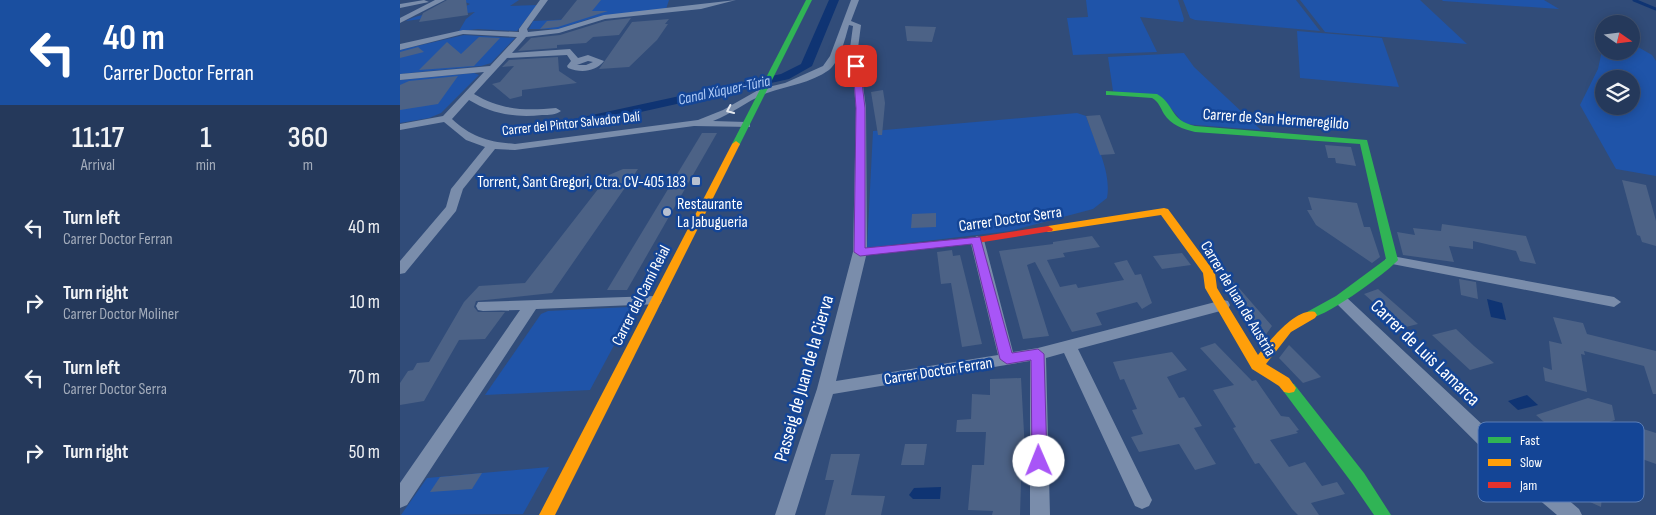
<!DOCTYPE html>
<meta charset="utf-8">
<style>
body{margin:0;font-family:"Sofia Sans Condensed",sans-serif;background:#314464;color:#f1f3f6;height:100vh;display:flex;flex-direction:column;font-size:19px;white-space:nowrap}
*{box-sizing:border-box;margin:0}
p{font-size:16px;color:#a3acbb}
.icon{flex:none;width:28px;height:28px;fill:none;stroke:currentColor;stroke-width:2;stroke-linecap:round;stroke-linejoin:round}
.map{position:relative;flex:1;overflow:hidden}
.details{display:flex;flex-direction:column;background:#25395b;width:400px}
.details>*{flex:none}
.banner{background:#1a4fa0;color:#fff;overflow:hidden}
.needle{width:32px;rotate:104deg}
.buttons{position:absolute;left:1195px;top:15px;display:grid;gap:10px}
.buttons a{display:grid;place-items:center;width:45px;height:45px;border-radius:50%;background:#25395b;box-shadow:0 2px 12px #0003,0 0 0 1px #425371;font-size:25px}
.pin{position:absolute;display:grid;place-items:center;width:42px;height:42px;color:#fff;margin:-21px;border-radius:10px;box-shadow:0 2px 8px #0006}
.me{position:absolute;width:55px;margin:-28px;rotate:359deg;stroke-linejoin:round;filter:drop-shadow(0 0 4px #0008)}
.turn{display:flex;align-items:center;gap:18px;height:105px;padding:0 20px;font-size:22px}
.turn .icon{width:65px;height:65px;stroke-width:2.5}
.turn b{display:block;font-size:35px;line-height:42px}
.eta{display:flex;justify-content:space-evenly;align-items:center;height:85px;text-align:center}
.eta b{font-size:30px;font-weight:600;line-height:35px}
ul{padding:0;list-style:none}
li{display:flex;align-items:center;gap:15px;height:75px;padding:0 20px}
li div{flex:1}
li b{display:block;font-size:19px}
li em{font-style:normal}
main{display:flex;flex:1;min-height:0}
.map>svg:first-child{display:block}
.green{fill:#1f54a9;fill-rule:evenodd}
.water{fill:#0f3473}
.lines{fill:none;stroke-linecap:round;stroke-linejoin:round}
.stream{stroke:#0f3473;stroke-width:3}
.canal{fill:#0f3473;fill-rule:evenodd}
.building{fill:#4c6286}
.street{fill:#7a8dab;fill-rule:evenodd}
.fast{fill:#30b455;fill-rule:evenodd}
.slow{fill:#ff9f0a;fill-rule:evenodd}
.jam{fill:#e5322d;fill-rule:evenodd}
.oneway{stroke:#e4e8ee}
.route{fill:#a855f7;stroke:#6d37a1}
.poi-dot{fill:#b7c0d0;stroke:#144596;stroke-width:2}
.labels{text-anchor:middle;stroke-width:5;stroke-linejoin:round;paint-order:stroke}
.far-street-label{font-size:14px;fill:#fff;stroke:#144596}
.far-water-label{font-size:15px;font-style:italic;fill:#b1cdf9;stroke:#144596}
.street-label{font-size:16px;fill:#fff;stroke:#144596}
.poi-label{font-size:16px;fill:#fff;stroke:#144596;text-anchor:end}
.near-street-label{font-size:19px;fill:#fff;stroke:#144596}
.key{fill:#144596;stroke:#5a7db6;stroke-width:1}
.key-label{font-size:14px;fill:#fff}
</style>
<main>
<section class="details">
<div class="banner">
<div class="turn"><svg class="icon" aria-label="left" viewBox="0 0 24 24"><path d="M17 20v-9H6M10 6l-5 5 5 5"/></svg><div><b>40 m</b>Carrer Doctor Ferran</div></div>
</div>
<div class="eta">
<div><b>11:17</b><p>Arrival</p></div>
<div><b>1</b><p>min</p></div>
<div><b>360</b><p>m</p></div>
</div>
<ul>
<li><svg class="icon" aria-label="left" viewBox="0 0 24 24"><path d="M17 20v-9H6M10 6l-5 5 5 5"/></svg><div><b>Turn left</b><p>Carrer Doctor Ferran</p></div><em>40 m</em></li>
<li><svg class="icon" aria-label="right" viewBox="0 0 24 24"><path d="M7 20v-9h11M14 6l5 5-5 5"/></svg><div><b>Turn right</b><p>Carrer Doctor Moliner</p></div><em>10 m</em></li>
<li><svg class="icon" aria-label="left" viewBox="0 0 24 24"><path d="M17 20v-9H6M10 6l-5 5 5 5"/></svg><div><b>Turn left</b><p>Carrer Doctor Serra</p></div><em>70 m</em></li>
<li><svg class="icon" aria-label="right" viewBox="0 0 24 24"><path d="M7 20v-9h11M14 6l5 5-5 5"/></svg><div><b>Turn right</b></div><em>50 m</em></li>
</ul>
</section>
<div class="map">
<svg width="1256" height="515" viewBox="0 0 1256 515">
<rect width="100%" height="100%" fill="#314c79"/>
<!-- green -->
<g class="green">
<path d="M60,0H119L110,6L137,5L117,31L78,29L59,31L66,19L75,12L6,21C26,10 50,15 70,4Z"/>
<polygon points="190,0 269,0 266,9 192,18 159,29 129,29 133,21 174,19"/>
<polygon points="686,0 778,0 784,19 783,22 740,17 757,52 673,55 667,18 688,17"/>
<polygon points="783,0 896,0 920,31 795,20 790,18"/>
<polygon points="900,0 1020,0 1067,44 925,32"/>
<polygon points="1042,0 1144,0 1159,9 1043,1"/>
<polygon points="897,31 982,38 999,87 900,78"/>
<polygon points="64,35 115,38 91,63 81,66 0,74 0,50"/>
<path d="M1204,41V51H1231V43L1252,55L1256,61V176L1216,169L1180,105L1198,69ZM1204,79H1231V106H1204Z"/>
<polygon points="784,53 794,67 861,130 784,124 764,100 713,91 708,57"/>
<polygon points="74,73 79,75 41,113 29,118 0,123 0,80"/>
<path d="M677,113L686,116C694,140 712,171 707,198L693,209L610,231L467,248L473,131Z"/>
<polygon points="229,307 233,310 190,390 85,395 141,314 148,311"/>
<polygon points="149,467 123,514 1,515 27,478"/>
</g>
<!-- water -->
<g class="water">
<polygon points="1087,299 1102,303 1106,320 1091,317"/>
<polygon points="1127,395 1138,405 1118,410 1108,401"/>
<polygon points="541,487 540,499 513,499 509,495 514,488"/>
</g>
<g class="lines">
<!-- stream -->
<polyline class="stream" points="1234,0 1256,9"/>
<!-- canal -->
<polygon class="canal" points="429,0 439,0 412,66 389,79 169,128 162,124 169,120 381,74 401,64"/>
</g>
<!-- building -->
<g class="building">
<polygon points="47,0 66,0 68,15 19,22 23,13"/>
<polygon points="177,0 201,0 192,11 208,11 158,27 140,29 147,21 161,20"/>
<polygon points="231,18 219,35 193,37 186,43 157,45 157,48 118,51 131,38 160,35 205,21"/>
<polygon points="269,19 265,24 268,24 257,40 229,67 199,69 232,22"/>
<polygon points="505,26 536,27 532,42 507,41"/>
<polygon points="79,37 100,38 74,66 19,70 47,42 61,54"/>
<polygon points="18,47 24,52 0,58 0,52"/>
<polygon points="158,57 159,71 177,83 122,90 122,96 110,99 92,84 100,82 114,66 102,67 109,60"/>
<polygon points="58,76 38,104 0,110 0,85 9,81"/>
<polygon points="483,90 485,103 482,135 478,135 471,92"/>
<polygon points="700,115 715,154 700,155 686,116"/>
<polygon points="302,133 317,133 227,290 207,290"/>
<polygon points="925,145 951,147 956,166 936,163 935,158 928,158"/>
<polygon points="223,169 238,169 152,293 76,301 74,307 78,312 105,312 85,339 59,340 24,401 0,405 0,383 8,371 13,370 17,363 29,362 64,302 79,286 125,283 209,175"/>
<polygon points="1222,180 1246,185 1256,221 1256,246 1242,242 1240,236 1237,235"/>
<polygon points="908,197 957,203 964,227 970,227 980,257 972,263 916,225 907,210 912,210"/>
<polygon points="536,213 536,227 511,228 512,214"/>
<polygon points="1042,224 1126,236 1136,264 1120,261 1116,251 1073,241 1073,249 1049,246 1054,262 1003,255 997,232 1015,235 1013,228 1041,231"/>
<polygon points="692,236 700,247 663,253 665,257 647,260 660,287 676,284 678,288 724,280 714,263 727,260 735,275 741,274 752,303 742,309 737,302 696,313 702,325 672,332 635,262 627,265 649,336 623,339 599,251 653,244 653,242"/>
<polygon points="552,250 553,256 560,255 582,344 562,347 551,283 541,284 537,252"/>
<polygon points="782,253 791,265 762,269 753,256"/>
<polygon points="825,272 872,326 862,340 860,338 856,339 845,322 849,321 824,287 821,275"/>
<polygon points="1059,279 1076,282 1078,299 1061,295"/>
<polygon points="978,289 1018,324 1002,328 964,294"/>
<polygon points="1153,317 1183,323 1187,334 1256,351 1256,394 1253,394 1244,366 1184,351 1185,355 1181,354 1187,392 1145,381 1143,367 1152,370 1149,341 1162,344"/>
<polygon points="1056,329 1074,346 1094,363 1070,370 1032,335"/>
<polygon points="815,343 852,381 856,380 881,416 889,417 899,430 896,431 898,433 870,440 889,467 905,462 922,486 937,482 945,494 911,503 919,515 898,515 892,509 859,463 855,464 833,428 836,427 813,390 834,385 800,348"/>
<polygon points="889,345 921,377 903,383 879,358"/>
<polygon points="772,352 787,370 767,377 779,398 784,397 802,426 794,428 816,464 795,470 779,444 739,452 731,437 743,434 732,410 737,409 724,379 720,380 713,362"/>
<polygon points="621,378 625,451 622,451 620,515 592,515 593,511 568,510 572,465 584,465 586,432 556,432 557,420 571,419 572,394 590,395 590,379"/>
<polygon points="1188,398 1212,405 1215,420 1190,429 1186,426 1159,435 1136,415"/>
<polygon points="1237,427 1256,433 1256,464 1242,459"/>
<polygon points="1197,438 1213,444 1215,472 1229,477 1232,498 1203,487 1201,507 1157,487 1160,467 1192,481"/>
<polygon points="505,444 527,444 524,465 501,465"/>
<polygon points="431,454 460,454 451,495 485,496 481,515 425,515 434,480 425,480"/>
<polygon points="82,473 72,489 30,492 40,477"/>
</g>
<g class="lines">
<!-- street -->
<g class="street">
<polygon points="24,0 29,2 0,8 0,4"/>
<polygon points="35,0 45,0 0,23 0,18"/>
<path d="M140,0H148L127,29L128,32L158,29L204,15L336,0L301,9L205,19L159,33L126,37L112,53L170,49L178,58L188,55L204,61C195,72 181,73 168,68L167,66L171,61L167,55L107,58L74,94C101,110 125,111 156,108L161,111C156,115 149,115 142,115C116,118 92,114 69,100L52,119C71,137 89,142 115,144L298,120L323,110L360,89L385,83L423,66L430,56L451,0H459L451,21L461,25L458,48L466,108L467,252L436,381L598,355L570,240L577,236L584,240L613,352L638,348L823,300L828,301L830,305L828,309L678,349L752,500L749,506L742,509L735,506L664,353L646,358L650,515H630V361L433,394L395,515H375L417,389L453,252L456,108L450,48L453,26L449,25C445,39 440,61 429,70C411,83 387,86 367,93C348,100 332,114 313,121L346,122L350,123V127L294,126L115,150L95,149L63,189L56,211L5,273L0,274V261L46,207L51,189L85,147L66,140L44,122L0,130V124L43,116L84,72L0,80V74L90,66L117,37L63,34L0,50V44L63,30L119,32V29ZM188,61L193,62L186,65H177Z"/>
<polygon points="992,256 1214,297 1221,302 1214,307 987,263 985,260 987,257"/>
<polygon points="940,294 945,296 1117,457 1179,509 1182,515 1157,515 1103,469 935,302 933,299"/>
<polygon points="255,296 262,301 260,304 136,309 7,505 0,508 0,483 120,310 83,311 78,310 76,306 78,302"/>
</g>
<!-- fast -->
<g class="fast">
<polygon points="406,0 412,0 339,146 333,146 332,144"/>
<path d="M706,91L757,94C775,104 769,120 795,126L967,140L998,260C988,272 920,322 907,318L905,315L907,312L936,296L986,259L960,144L795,132C783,129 771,125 764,114C760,107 759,102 752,98L709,95H706Z"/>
<polygon points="889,383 894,384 964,473 991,515 974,515 952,483 884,392 882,388 884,384"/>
</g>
<!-- slow -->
<g class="slow">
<polygon points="336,141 340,144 155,515 139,515 332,144"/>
<path d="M764,208L768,209L815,273L817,288L858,355C869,342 896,307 915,312L917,315L915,318L891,332L866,364L889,378L896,388L894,392L889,393L884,392L879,386L852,369L805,288L803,273L761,215L648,232L643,229L648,226Z"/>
</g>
<!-- jam -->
<polygon class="jam" points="648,226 653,229 652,231 577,243 460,255 454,252 460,249 577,237"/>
</g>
<!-- one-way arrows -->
<defs><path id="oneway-chevron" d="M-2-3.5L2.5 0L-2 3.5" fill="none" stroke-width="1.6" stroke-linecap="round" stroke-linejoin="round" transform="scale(1.25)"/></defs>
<use class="oneway" href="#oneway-chevron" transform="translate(330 110) rotate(155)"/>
<!-- route -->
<polygon class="route" points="456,64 460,66 465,108 465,248 580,237 612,353 638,349 644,354 647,461 645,466 639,468 634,466 632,461 631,360 607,364 600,359 572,244 460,256 454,252 456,108 453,66"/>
<!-- markers -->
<g class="poi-dot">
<rect x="291" y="176" width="10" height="10" rx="2.5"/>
<circle cx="267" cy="212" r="5"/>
</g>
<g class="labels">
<!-- far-street labels -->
<g class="far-street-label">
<text transform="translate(171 123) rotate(-6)" y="5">Carrer del Pintor Salvador Dalí</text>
</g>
<!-- far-water labels -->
<g class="far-water-label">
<text transform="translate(324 90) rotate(-12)" y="5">Canal Xúquer-Túria</text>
</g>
<!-- street labels -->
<g class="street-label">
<text transform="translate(876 118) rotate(4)" y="6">Carrer de San Hermeregildo</text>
<text transform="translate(610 218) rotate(-8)" y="6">Carrer Doctor Serra</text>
<text transform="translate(240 295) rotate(-63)" y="6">Carrer del Camí Reial</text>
<text transform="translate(839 298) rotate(59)" y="6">Carrer de Juan de Austria</text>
<text transform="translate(538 370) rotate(-9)" y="6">Carrer Doctor Ferran</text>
</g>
<!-- poi labels -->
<g class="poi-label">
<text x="286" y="187">Torrent, Sant Gregori, Ctra. CV-405 183</text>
<text x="277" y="209" text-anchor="start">Restaurante<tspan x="277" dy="18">La Jabugueria</tspan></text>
</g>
<!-- near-street labels -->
<g class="near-street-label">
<text transform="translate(1026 352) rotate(44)" y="7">Carrer de Luis Lamarca</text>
<text transform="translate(403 378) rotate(-74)" y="7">Passeig de Juan de la Cierva</text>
</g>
</g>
<!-- legend -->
<rect x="1078" y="422" width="166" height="80" rx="8" class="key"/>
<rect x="1088" y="437" width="23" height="6" fill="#30b455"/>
<rect x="1088" y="459" width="23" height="7" fill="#ff9f0a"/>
<rect x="1088" y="482" width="23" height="6" fill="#e5322d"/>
<g class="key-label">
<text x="1120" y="445">Fast</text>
<text x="1120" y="467">Slow</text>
<text x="1120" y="490">Jam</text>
</g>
</svg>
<div class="buttons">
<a><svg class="needle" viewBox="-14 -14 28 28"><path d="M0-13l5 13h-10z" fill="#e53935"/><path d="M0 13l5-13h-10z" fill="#a3acbb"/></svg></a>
<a><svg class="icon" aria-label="layers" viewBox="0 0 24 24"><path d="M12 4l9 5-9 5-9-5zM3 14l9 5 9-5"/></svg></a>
</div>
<div class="pin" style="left:456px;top:66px;background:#d93025"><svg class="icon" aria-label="arrive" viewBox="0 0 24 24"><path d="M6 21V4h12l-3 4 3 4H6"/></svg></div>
<svg class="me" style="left:639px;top:461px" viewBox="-20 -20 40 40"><circle r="19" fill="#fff"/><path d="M0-13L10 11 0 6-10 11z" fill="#a855f7"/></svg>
</div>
</main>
